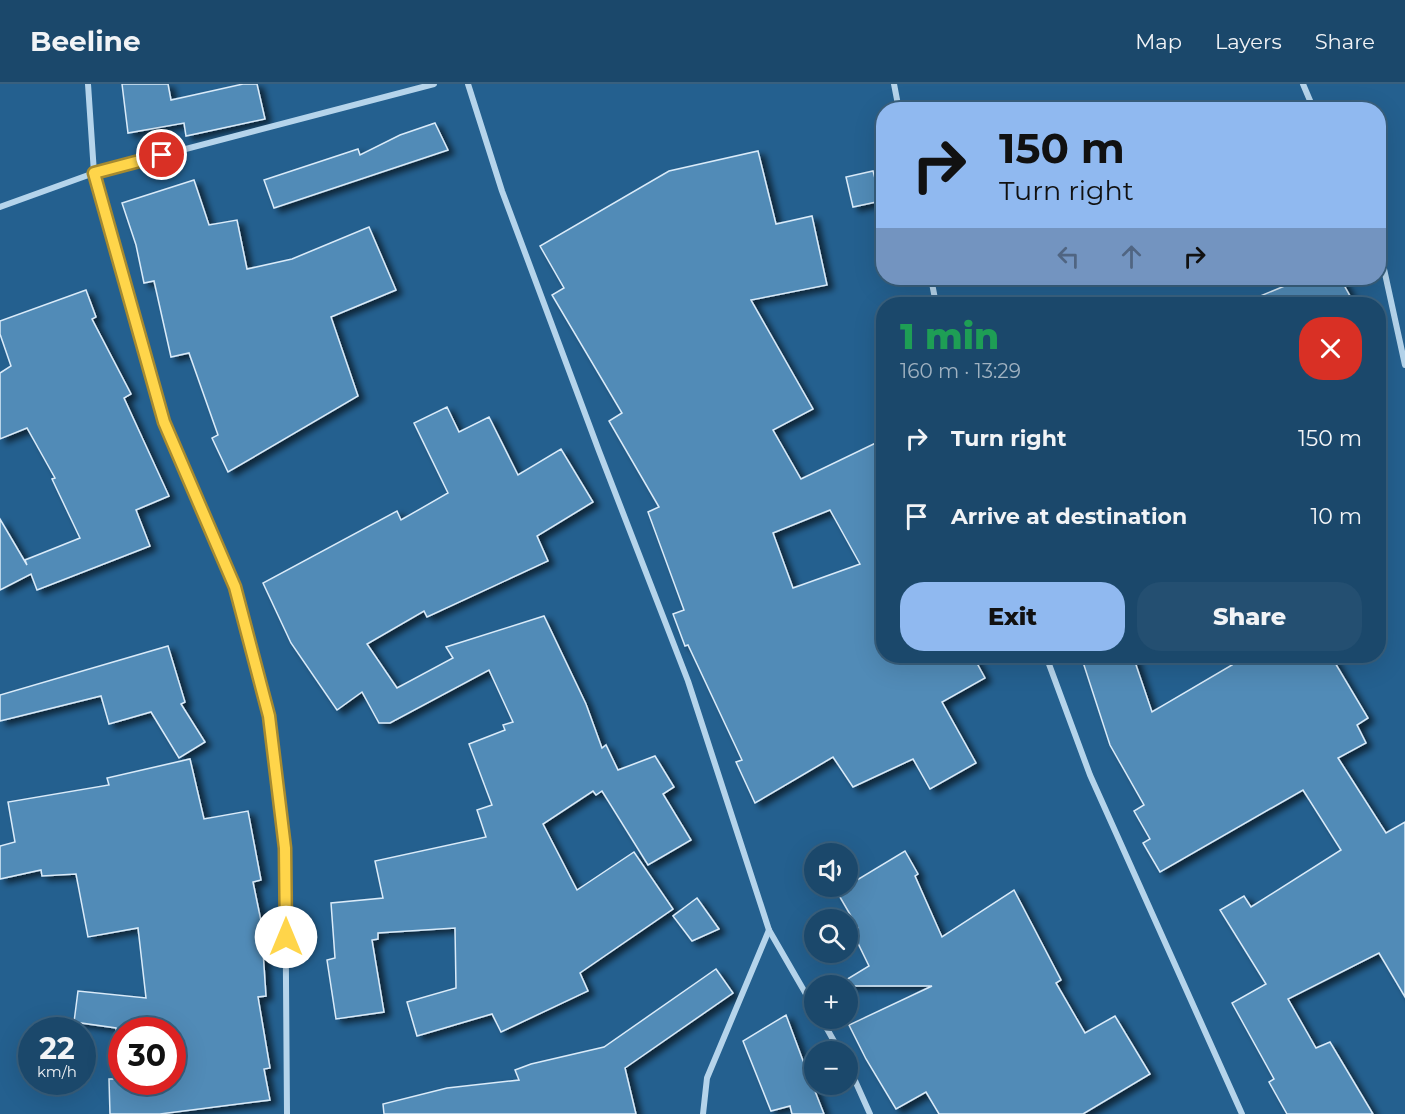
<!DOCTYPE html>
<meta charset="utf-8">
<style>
body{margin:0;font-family:Montserrat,sans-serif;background:#244f71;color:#f1f3f6;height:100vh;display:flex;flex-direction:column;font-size:22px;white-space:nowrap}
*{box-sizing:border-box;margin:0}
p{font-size:20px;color:#a0b2c1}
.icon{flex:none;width:33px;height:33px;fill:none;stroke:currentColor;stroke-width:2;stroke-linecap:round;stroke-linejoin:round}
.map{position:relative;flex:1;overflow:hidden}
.side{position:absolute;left:876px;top:213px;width:510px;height:366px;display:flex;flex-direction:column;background:#1b486b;border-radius:24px;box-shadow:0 6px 24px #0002,0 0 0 2px #39607e}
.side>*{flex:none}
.guide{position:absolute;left:876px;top:18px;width:510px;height:183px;border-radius:24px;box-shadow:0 6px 24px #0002,0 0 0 2px #39607e;background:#90b9f0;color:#111;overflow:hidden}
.buttons{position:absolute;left:804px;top:759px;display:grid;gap:12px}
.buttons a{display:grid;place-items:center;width:54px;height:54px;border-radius:50%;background:#1b486b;box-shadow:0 6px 24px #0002,0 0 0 2px #39607e;font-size:30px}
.speed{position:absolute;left:18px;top:933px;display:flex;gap:12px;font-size:30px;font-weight:700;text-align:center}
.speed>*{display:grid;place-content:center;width:78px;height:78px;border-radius:50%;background:#1b486b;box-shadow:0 6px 24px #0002,0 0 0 2px #39607e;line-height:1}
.speed small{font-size:15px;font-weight:400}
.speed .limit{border:9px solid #d22;background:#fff;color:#111}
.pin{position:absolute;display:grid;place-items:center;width:51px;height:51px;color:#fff;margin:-26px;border:3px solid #fff;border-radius:50%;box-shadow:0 2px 6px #0007}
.me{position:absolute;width:66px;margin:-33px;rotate:0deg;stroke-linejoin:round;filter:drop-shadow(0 0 4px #0008)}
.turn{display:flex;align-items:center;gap:21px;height:126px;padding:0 24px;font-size:27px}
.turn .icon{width:78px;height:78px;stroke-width:2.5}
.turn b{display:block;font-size:42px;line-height:51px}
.lanes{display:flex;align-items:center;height:57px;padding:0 24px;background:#0003;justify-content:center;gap:30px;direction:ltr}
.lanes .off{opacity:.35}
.round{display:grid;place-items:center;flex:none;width:63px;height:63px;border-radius:24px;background:#244f71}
.summary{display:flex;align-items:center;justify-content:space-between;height:102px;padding:0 24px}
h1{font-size:36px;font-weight:800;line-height:45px;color:#1e9e55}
.cta{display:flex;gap:12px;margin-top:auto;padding:12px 24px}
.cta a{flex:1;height:69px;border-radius:24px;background:#90b9f0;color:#111;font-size:24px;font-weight:800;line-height:69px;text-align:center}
.cta a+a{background:#244f71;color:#f1f3f6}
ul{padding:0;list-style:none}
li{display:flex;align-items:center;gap:18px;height:78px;padding:0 24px}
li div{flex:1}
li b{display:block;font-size:22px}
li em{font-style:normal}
header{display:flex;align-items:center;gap:36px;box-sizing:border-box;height:84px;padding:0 30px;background:#1b486b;border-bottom:2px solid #39607e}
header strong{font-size:28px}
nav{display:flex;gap:33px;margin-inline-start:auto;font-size:21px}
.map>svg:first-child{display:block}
.building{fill:#518bb7;stroke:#daebf9;stroke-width:1.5;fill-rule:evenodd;filter:url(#shadow)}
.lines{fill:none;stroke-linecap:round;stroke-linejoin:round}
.minor{stroke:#b5d4eb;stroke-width:6}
.route-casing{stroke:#a68a30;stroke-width:15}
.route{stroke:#ffd54a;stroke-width:10}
</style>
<header>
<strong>Beeline</strong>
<nav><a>Map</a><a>Layers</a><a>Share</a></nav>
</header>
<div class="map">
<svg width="1405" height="1030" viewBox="0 0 1405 1030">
<defs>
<filter id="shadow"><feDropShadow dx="6" dy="4" stdDeviation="3" flood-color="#0009"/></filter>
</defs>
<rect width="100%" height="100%" fill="#24608f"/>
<!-- building -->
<g class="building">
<polygon points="122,0 168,0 171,16 243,0 257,0 265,35 186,52 184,39 128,49"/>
<polygon points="435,39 448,66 274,124 264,96 358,65 360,71 400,51"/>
<path d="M758,67L776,140L812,132L827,201L751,216L813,325L773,346L801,395L884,355V572H973L985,594L942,618L976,679L930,705L913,675L853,703L833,673L755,719L736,678L742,676L688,561L685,562L673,530L684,526L648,428L659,423L609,337L622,329L552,211L564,204L540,162L669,87ZM830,426L860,480L793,504L773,449Z"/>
<polygon points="873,87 881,117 853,123 846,93"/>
<polygon points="194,96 209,141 237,136 247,185 292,175 369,143 396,206 331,233 358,312 228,388 212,354 218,351 189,269 171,273 154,197 144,199 136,161 122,119"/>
<polygon points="1304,194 1340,194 1350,212 1334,220 1241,220"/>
<polygon points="86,206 96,233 92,235 131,310 124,314 169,412 136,426 150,462 37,506 31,490 0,506 0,435 27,481 25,476 80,454 52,395 55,394 27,344 0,355 0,289 11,282 0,250 0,237"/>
<polygon points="447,323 459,348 489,333 518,391 561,365 593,418 537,452 548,477 427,533 424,527 367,560 397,604 453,574 446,563 544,532 586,620 602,664 606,661 618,686 655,672 674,703 663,710 691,756 648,781 602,707 596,711 593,707 543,740 577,806 634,768 673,825 580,889 588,907 501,948 492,930 417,952 407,918 456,904 455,844 378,849 378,855 372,856 384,928 336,935 327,876 335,874 331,819 383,814 375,777 486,753 477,726 492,721 469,660 505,646 503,641 513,638 489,586 390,639 379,639 362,608 337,626 291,559 263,499 397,427 401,436 448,409 414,339"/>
<polygon points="168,562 185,618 181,620 205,658 179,674 151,628 109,640 101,612 0,637 0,611"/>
<polygon points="1081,572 1133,572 1152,628 1232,581 1226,572 1331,572 1368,634 1357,641 1366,659 1338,674 1386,749 1405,738 1405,913 1379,869 1288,915 1316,964 1330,958 1373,1030 1287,1030 1269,998 1274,995 1232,919 1266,900 1220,826 1244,812 1251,823 1341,766 1303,706 1160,788 1143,759 1150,755 1134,727 1144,721 1110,661"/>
<polygon points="190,675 204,735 248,727 261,796 253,798 267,866 263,867 266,912 258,913 270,984 264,985 270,1016 160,1030 110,1030 109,995 122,995 122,998 172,998 172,946 122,946 122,990 116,944 74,938 78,907 146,914 138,844 88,853 76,790 42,792 41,786 0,795 0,762 15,758 8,718 109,701 107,694"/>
<polygon points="905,767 918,790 915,792 942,853 1014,806 1061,896 1056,899 1085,949 1115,932 1150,990 1083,1030 939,1030 926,1008 896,1025 866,975 849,941 932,902 836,902 869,882 852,847 858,844 837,808"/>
<polygon points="697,814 719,845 692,857 673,832"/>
<polygon points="716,885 733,909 625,984 636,1030 384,1030 383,1020 447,1004 519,996 515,986 531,980 604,963"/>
<polygon points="786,931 802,974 824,1030 792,1030 790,1022 771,1027 743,957"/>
</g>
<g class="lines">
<!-- minor -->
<g class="minor">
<polyline points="88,0 94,89 164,338 235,503 269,632 285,764 287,1030"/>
<polyline points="468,0 502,107 599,367 688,597 769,846 814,924"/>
<polyline points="894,0 899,26"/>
<polyline points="1303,0 1314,26"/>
<polyline points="0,123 94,89 434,0"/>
<polyline points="1378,172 1384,185 1405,281"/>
<polyline points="931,194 936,220"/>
<polyline points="1046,572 1090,691 1242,1030"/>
<polyline points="821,934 840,968"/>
<polyline points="848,981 870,1030"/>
<polyline points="703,1030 707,994 769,846"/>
</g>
</g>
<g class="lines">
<!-- route casing -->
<g class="route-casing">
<polyline id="route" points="162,71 94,89 164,338 235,503 269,632 285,764 286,853"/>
</g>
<!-- route -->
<use href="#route" class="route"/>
</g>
</svg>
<div class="buttons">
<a><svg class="icon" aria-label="sound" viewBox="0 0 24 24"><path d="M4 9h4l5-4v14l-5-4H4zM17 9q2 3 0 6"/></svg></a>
<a><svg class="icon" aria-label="search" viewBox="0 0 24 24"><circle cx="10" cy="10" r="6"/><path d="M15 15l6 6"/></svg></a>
<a>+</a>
<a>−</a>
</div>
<div class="speed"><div>22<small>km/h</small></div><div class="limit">30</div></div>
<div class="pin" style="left:162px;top:71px;background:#d93025"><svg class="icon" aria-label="arrive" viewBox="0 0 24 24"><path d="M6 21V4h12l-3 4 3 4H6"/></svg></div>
<svg class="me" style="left:286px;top:853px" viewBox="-20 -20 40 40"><circle r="19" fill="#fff"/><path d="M0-13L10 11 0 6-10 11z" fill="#ffd54a"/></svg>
<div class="guide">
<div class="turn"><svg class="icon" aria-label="right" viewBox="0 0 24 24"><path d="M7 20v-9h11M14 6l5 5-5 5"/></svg><div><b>150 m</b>Turn right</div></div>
<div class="lanes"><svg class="icon off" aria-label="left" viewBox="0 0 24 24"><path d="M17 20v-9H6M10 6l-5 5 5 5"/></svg><svg class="icon off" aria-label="ahead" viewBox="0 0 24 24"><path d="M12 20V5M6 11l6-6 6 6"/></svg><svg class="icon" aria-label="right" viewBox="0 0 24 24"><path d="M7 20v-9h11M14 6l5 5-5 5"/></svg></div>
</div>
<section class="side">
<div class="summary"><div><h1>1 min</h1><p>160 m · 13:29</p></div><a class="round" style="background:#d93025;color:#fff"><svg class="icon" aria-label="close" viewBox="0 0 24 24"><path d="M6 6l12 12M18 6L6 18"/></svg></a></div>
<ul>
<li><svg class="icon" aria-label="right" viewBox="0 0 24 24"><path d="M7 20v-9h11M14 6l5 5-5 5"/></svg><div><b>Turn right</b></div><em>150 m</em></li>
<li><svg class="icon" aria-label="arrive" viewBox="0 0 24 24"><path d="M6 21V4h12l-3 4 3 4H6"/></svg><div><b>Arrive at destination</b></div><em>10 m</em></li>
</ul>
<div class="cta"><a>Exit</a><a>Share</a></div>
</section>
</div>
